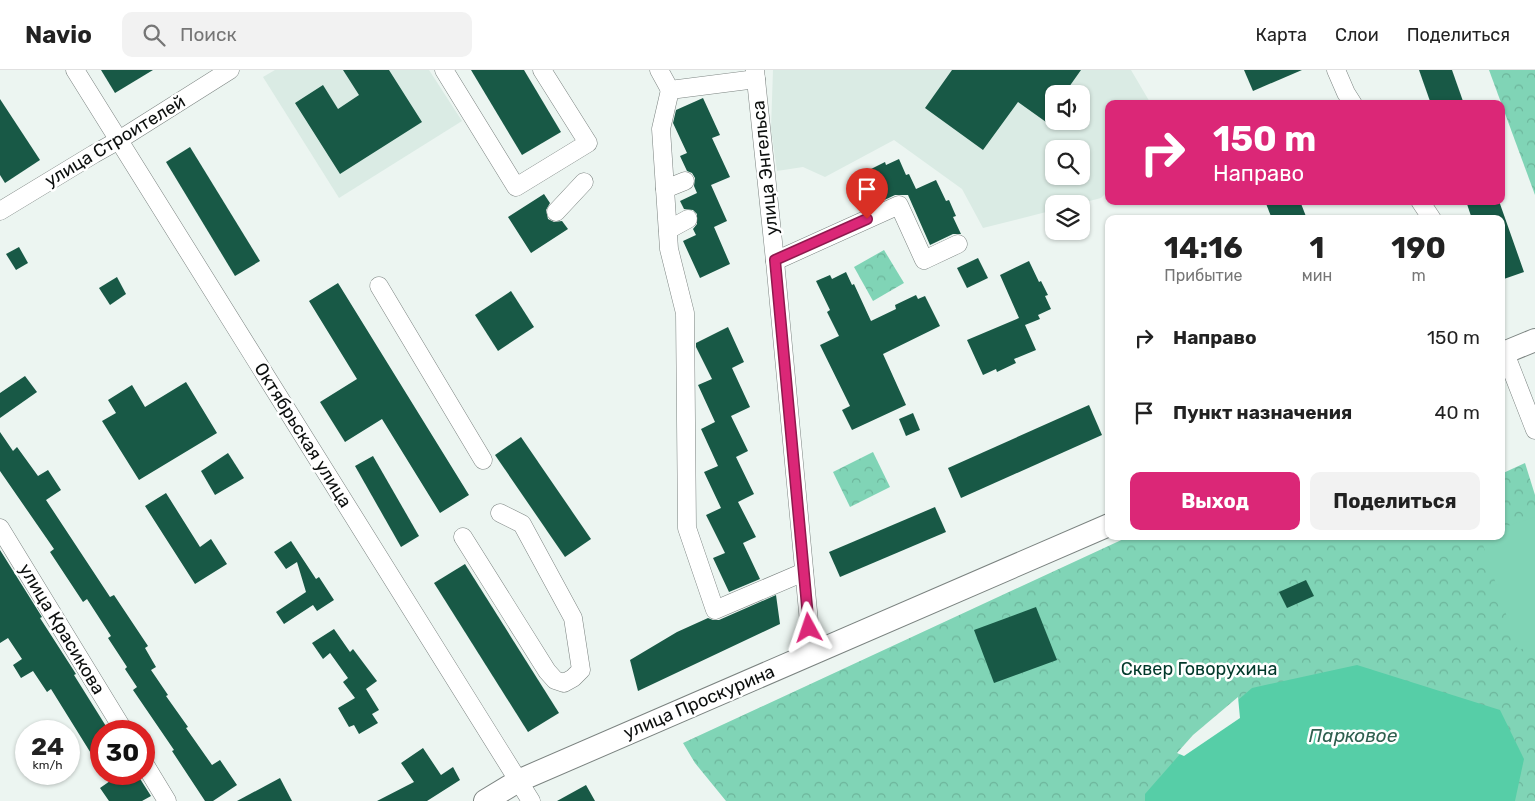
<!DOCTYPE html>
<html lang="ru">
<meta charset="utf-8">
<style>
body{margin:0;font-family:Rubik,sans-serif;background:#f2f2f2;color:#222;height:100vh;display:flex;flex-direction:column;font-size:19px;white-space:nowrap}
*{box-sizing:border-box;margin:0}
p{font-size:16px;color:#767676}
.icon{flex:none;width:28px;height:28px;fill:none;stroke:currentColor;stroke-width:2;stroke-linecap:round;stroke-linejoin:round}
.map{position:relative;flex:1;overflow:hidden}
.drawer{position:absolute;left:1105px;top:145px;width:400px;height:325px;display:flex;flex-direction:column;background:#fff;border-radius:10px;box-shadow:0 1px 4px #0004}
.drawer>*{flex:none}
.banner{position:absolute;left:1105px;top:30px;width:400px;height:105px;border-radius:10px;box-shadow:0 1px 4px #0004;background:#db2777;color:#fff;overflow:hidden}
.buttons{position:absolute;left:1045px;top:15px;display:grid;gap:10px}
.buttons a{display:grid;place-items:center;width:45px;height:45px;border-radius:10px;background:#fff;box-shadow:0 1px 4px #0004;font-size:25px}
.speed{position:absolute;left:15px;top:650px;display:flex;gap:10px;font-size:25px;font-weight:700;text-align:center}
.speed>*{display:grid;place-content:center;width:65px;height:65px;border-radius:50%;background:#fff;box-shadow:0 1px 4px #0004;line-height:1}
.speed small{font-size:12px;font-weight:400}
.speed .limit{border:8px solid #d22;background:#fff;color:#111}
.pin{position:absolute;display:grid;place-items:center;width:42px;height:42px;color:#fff;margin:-51px -21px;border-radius:50% 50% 50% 0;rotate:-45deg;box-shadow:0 0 5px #0007}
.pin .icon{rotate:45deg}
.me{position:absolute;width:55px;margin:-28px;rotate:355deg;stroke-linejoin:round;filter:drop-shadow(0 0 4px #0008)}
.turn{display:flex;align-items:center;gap:18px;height:105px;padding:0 25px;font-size:22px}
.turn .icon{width:65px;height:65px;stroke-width:2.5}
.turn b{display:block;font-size:35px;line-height:42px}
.eta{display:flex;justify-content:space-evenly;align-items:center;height:85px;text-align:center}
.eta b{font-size:30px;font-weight:700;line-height:35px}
.cta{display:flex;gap:10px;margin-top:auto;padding:10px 25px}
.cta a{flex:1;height:58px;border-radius:10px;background:#db2777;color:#fff;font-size:20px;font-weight:700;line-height:58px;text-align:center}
.cta a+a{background:#f2f2f2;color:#222}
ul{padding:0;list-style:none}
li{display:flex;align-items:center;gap:15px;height:75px;padding:0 25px}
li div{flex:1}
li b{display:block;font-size:19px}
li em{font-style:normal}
header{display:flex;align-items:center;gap:30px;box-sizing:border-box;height:70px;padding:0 25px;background:#fff;border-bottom:1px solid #e0e0e0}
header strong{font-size:24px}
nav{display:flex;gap:28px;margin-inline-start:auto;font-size:18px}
.search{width:350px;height:45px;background:#f2f2f2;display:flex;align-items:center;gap:12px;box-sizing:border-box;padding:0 18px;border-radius:10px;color:#767676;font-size:19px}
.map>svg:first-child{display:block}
.built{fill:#daebe4;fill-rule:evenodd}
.park{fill:url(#park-crowns)}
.pitch{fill:#80d4b6}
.water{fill:#56cea7}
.pier{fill:#ecf5f1}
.building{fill:#185946}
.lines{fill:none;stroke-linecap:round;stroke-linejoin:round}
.minor-casing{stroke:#7b8380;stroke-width:19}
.tertiary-casing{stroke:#7b8380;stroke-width:24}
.minor{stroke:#fff;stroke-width:18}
.tertiary{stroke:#fff;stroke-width:22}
.route-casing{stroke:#8e194d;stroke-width:12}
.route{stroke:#db2777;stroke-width:9}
.labels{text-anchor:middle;stroke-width:5;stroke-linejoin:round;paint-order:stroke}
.street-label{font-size:18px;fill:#0c0f0e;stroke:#fff}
.park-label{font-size:18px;fill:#01392a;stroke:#fff}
.water-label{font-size:19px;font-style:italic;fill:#2f604f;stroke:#fff}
</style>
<header>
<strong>Navio</strong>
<div class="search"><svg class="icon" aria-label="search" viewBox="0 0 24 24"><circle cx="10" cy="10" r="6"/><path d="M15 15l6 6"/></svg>Поиск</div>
<nav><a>Карта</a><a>Слои</a><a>Поделиться</a></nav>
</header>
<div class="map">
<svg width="1535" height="731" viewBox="0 0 1535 731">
<defs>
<pattern id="park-crowns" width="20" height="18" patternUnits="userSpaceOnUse" patternTransform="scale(1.25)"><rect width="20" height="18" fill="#80d4b6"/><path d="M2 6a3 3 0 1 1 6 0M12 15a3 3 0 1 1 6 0" fill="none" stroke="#6db59b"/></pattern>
</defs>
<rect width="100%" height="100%" fill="#ecf5f1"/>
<!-- built -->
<g class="built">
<polygon points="275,0 429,0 462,51 339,128 263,7"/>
<path d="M773,0H1131L1151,34H1109V120L1101,128L1078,134H1054V140L983,158L962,119L894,70L825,107L803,97L777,101L771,59ZM1054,24H1081V51H1054ZM1054,79H1081V106H1054Z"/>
</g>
<!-- park -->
<g class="park">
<polygon points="1489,0 1535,0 1535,125"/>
<polygon points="884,180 904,213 873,231 854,197"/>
<polygon points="873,382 890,417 850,437 833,402"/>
<polygon points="1525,393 1535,425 1535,731 726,731 695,693 683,673 1130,466 1501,466 1501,404"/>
</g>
<!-- pitch -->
<polygon class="pitch" points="1535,447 1535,575 1518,580 1480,466 1501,466 1501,458"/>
<!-- water -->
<polygon class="water" points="1357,595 1500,640 1524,689 1515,731 1145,731 1145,724 1195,667 1252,618"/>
<!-- pier -->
<polygon class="pier" points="1238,627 1240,648 1184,686 1177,683 1193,665"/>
<!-- building -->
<g class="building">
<polygon points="101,0 153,0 115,23"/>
<polygon points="343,0 389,0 422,52 340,104 295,33 323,15 338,39 359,25"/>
<polygon points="471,0 524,0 561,62 522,85"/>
<polygon points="952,0 1081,0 1064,24 1054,24 1054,41 1046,52 1018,32 983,80 925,38"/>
<polygon points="1244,0 1302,0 1253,21"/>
<polygon points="1419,0 1452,0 1464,34 1431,34"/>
<polygon points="703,28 720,65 712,68 730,107 711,115 727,151 714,157 730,194 700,208 683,171 696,165 693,159 697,154 697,144 693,140 684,139 680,131 697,123 694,116 695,108 692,103 687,101 680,86 687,83 673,53 676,40"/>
<polygon points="0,29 40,90 5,113 0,105"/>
<polygon points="190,77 260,191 235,206 166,92"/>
<polygon points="899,89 906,105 909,104 916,119 936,110 946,131 949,130 956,146 953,147 961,164 953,164 930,175 908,125 895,125 863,140 850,112 871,103 869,100 885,92 886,95"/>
<polygon points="544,124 550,133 546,140 548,149 554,152 562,151 568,159 531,183 508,147"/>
<polygon points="1265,131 1300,131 1307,149 1272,149"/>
<polygon points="1466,131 1499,131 1524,202 1501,210 1501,149 1472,149"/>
<polygon points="19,177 28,193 16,200 6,184"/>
<polygon points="978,188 988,208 967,218 957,198"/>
<polygon points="1029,191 1039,212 1041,211 1048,225 1045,226 1051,239 1038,245 1040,249 1025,255 1036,280 1014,289 1016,293 997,302 996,299 983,305 967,270 1019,248 1000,205"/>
<polygon points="846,202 852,215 854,214 871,251 896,239 895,235 916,225 918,229 925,226 940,256 883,284 906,335 852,360 842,340 850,336 820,275 839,266 827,242 830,240 816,211 830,205 832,209"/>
<polygon points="117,207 126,224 110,235 99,218"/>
<polygon points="338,213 469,425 440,443 382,349 345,372 320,332 357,309 309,231"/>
<polygon points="511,221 534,257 498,281 475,245"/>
<polygon points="728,257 744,292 732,298 750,337 731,346 748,381 736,387 754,424 738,432 756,467 743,473 760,509 729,522 713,488 725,483 706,445 721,438 704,402 718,396 701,359 715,352 698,315 712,309 696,277 696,273"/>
<polygon points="25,306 37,322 0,348 0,323"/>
<polygon points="186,312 217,363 139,410 102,351 116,343 108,330 132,315 145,337"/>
<polygon points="1089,335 1102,365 961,428 948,398"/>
<polygon points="913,343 920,360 906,366 899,349"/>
<polygon points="0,362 13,381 17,377 38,406 48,400 61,420 46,430 110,527 114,525 148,576 145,578 156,597 151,600 168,625 166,626 188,657 186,658 212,695 220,690 237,715 213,731 205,731 172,681 174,680 133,620 137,617 125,599 127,597 108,568 111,566 87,529 83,532 50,482 54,479 0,401"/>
<polygon points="521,367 591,469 565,487 495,385"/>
<polygon points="228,383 244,408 215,425 201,401"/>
<polygon points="373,386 419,466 401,477 355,396"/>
<polygon points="166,423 200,477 211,469 227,494 195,514 145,436"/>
<polygon points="935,437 946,462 840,507 829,482"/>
<polygon points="291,471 316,509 319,507 334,530 317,541 313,535 284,554 276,542 306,522 297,492 286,499 274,482"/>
<polygon points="0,480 42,547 40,548 76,604 74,605 109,661 101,661 101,698 92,685 51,619 47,622 33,601 21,608 13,595 22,589 8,568 0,573"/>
<polygon points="465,494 559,643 528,662 434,513"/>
<polygon points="1306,510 1314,526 1287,538 1279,522"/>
<polygon points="776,525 780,554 638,621 630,590 677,562 708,548 713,550 719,550"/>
<polygon points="1036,537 1057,590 994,613 974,560"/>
<polygon points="334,559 350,582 353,579 377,611 366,619 379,640 372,644 378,653 359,664 354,655 349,657 338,638 355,628 343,612 348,608 330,583 323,589 312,573"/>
<polygon points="423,678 441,705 453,697 460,710 427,731 377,731 414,712 401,693"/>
<polygon points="105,704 137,704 151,726 142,731 109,731 100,718 110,711"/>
<polygon points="280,708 292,731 237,731"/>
<polygon points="586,715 595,731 557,731"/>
</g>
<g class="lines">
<!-- minor casing -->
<g class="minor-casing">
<g id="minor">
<polyline points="75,0 531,731"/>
<polyline points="444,0 516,117 588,73 542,0"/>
<polyline points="659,0 670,20 756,9"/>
<polyline points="755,0 775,191 812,584"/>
<polyline points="1336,0 1346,23 1353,34"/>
<polyline points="670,20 661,59 669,179 685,243 687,458 715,540 804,502"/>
<polyline points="665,119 685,111"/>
<polyline points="1420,131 1432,149"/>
<polyline points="0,141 94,84 119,70 230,0"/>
<polyline points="556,142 584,112"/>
<polyline points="668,160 688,149"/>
<polyline points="775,191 899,135 924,190 958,174"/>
<polyline points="379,216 483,390"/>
<polyline points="1505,283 1535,360"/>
<polyline points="0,458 124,661"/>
<polyline points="463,467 547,601 555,610 564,613 573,608 581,600 573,548 522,454 500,443"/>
<polyline points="144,693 167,731"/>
</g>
</g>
<!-- tertiary casing -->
<g class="tertiary-casing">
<g id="tertiary">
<polyline points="1501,284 1535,270"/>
<polyline points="485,731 518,711 1109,455"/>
</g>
</g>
<!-- minor -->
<use href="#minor" class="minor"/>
<!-- tertiary -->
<use href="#tertiary" class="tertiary"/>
</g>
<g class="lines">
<!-- route casing -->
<g class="route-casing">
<polyline id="route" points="809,558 775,190 867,149"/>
</g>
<!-- route -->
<use href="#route" class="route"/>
</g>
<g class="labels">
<!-- street labels -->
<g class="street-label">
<text transform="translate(115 71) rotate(-31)" y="6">улица Строителей</text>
<text transform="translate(765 98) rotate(-96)" y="6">улица Энгельса</text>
<text transform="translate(303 365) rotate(58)" y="6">Октябрьская улица</text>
<text transform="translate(62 559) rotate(59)" y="6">улица Красикова</text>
<text transform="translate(699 632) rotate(-23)" y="6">улица Проскурина</text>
</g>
<!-- park labels -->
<g class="park-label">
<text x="1199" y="605">Сквер Говорухина</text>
</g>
<!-- water labels -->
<g class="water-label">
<text x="1353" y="672">Парковое</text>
</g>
</g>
</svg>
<div class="buttons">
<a><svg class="icon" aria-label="sound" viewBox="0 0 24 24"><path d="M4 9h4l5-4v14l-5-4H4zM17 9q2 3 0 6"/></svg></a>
<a><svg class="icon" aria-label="search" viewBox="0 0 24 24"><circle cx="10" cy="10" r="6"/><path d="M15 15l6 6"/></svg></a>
<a><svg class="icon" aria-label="layers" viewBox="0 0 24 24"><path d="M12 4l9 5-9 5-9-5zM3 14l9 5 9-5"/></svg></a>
</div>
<div class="speed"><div>24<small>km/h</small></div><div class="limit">30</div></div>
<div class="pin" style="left:867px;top:149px;background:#d93025"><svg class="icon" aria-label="arrive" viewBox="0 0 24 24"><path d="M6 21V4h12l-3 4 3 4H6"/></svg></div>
<svg class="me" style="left:809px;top:558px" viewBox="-20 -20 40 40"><path d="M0-17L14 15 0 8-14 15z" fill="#db2777" stroke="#fff" stroke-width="4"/></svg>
<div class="banner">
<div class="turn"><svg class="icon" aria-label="right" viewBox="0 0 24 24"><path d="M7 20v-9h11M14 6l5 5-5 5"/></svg><div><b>150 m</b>Направо</div></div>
</div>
<section class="drawer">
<div class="eta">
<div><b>14:16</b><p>Прибытие</p></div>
<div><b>1</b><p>мин</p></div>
<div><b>190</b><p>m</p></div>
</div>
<ul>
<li><svg class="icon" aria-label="right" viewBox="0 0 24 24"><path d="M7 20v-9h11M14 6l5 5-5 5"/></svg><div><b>Направо</b></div><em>150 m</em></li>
<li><svg class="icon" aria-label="arrive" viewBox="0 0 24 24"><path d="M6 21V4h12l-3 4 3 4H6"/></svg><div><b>Пункт назначения</b></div><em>40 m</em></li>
</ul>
<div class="cta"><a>Выход</a><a>Поделиться</a></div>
</section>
</div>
